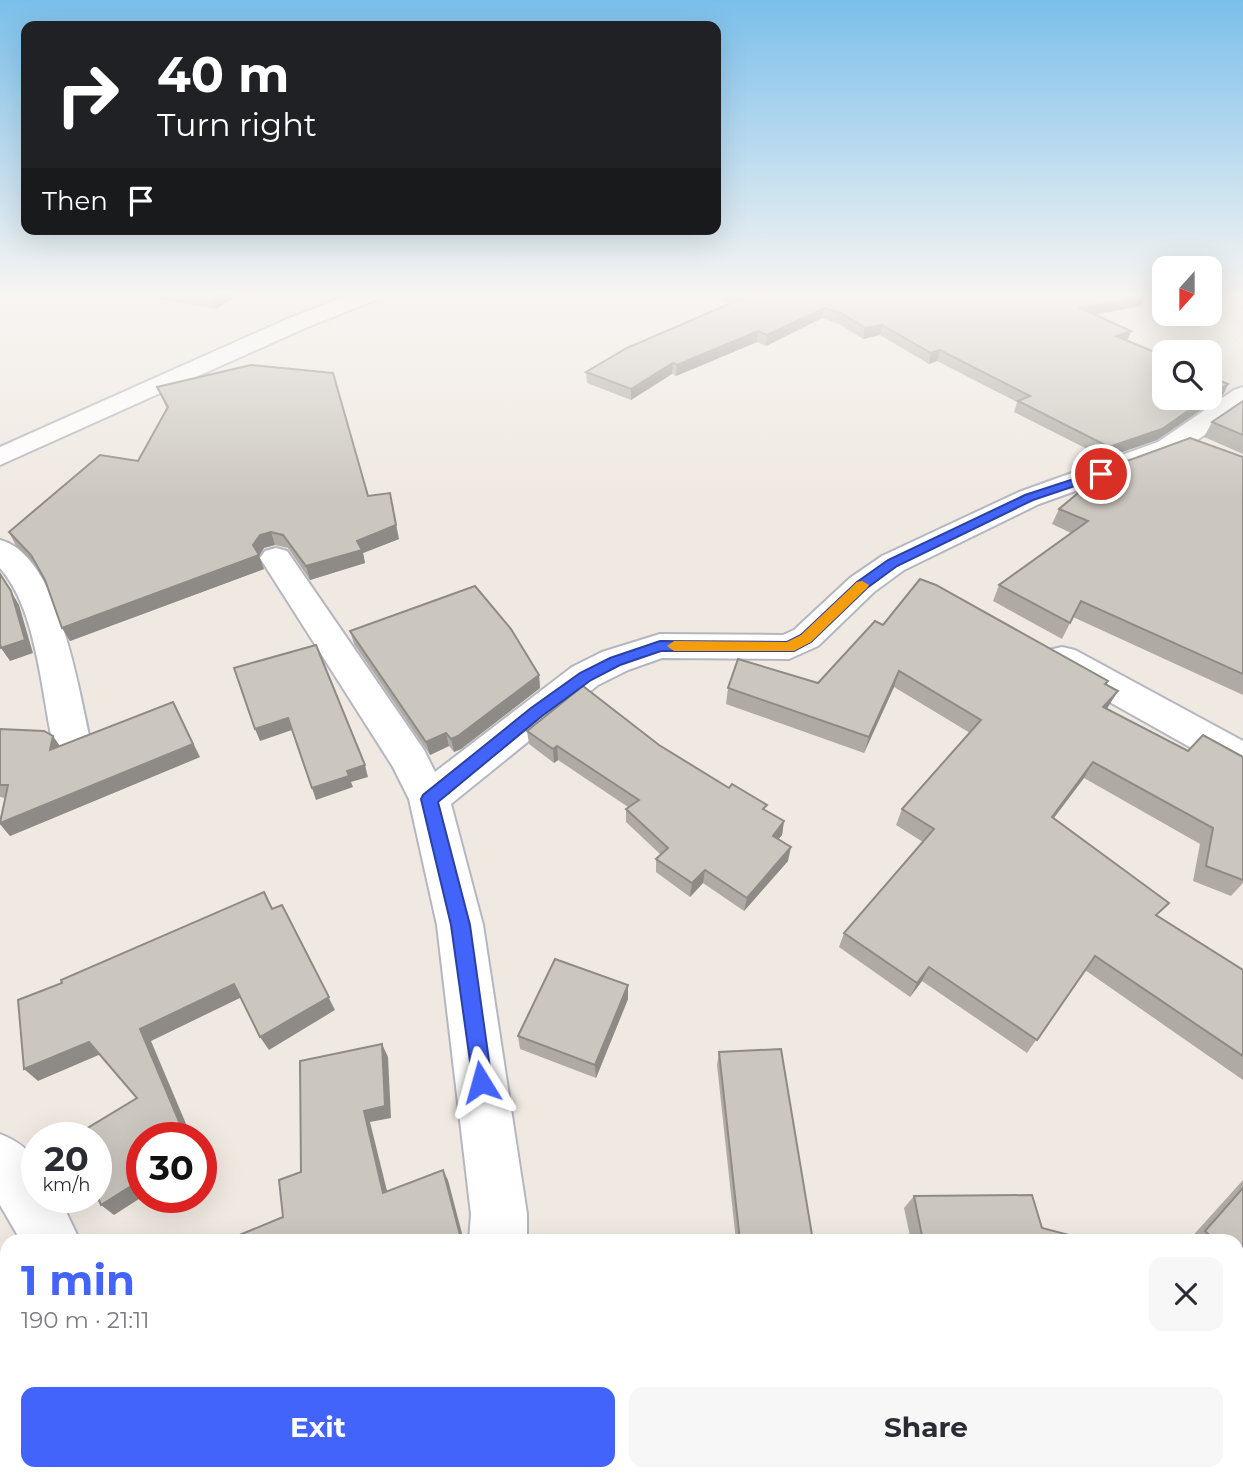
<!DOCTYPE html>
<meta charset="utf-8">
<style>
body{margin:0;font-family:Montserrat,sans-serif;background:#f7f7f7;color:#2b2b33;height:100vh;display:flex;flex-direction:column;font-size:26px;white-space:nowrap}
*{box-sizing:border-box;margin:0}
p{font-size:23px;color:#7c7c81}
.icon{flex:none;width:38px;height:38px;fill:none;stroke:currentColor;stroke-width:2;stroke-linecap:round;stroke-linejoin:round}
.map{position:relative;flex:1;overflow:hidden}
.side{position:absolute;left:0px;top:1234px;width:1244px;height:247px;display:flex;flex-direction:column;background:#fff;border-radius:21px 21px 0 0;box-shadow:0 7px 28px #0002}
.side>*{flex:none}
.top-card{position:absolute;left:21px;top:21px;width:700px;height:214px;border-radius:14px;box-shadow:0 7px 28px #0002;background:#202124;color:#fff;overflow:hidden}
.needle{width:46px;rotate:201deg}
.tools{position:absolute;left:1152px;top:256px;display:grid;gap:14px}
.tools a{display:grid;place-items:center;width:70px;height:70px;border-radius:14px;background:#fff;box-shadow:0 7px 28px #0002;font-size:35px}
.speed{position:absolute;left:21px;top:1122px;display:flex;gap:14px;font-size:35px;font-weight:700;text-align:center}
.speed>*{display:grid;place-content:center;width:91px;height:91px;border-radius:50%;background:#fff;box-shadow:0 7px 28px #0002;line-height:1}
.speed small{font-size:18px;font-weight:400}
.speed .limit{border:10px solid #d22;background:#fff;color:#111}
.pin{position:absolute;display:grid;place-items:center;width:60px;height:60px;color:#fff;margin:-30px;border:4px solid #fff;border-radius:50%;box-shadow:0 2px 7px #0007}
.me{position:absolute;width:77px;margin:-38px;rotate:352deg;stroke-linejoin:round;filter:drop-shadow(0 0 5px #0008)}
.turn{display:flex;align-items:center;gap:24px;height:147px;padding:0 21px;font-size:32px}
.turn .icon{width:91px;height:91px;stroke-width:2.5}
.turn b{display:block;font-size:49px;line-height:60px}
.then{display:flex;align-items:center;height:66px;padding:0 21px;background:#0003;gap:14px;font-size:26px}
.round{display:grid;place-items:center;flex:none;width:74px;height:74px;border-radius:14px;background:#f7f7f7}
.summary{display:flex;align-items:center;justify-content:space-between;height:119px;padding:0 21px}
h1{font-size:42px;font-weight:700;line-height:52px;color:#4264fb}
.primary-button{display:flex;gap:14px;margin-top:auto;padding:14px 21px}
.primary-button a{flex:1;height:80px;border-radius:14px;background:#4264fb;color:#fff;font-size:28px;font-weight:700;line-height:80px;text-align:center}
.primary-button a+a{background:#f7f7f7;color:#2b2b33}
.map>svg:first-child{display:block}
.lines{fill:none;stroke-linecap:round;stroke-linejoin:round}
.street-casing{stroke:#b4b7c1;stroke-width:4}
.secondary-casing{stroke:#b4b7c1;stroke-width:4}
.street{fill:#fff;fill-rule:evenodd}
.secondary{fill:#fff;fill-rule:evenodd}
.wall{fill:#afaba4}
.shaded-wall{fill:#8e8b86}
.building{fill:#cbc7bf;stroke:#8e8b86;stroke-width:2}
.route{fill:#4264fb;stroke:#2b41a3;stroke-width:2}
.slow{fill:#f59e0b}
</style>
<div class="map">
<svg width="1243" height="1480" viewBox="0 0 1243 1480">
<rect width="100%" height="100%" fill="#efe9e1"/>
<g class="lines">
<!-- street casing -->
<g class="street-casing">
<g id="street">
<path d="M989,292H1012L1020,300L1017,305C1004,308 996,303 989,292Z"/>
<polygon points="1243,387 1243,407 1178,454 1039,504 904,570 874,592 818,646 789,659 662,658 628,670 598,685 451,804 483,925 527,1214 527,1241 469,1241 471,1214 437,925 409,799 393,767 260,558 265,551 276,548 287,551 424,750 435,772 572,667 602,652 660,634 783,635 794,630 850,578 882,556 1019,492 1158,442 1234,390"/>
<path d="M0,540C57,554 78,685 89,735L84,745L70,749L56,745L51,735C41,685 35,607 0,568Z"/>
<polygon points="1062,647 1075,650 1243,741 1243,774 1229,769 1049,668 1044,659 1049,650"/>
<path d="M0,1134C36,1149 37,1161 37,1197H59L80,1241H21L0,1205Z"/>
<polygon points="131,1474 197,1474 200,1480 133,1480"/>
<polygon points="329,1474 405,1474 403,1480 326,1480"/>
</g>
</g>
<!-- secondary casing -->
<g class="secondary-casing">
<polygon id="secondary" points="357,292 386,292 383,297 303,329 0,465 0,447 287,319"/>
</g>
<!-- street -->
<use href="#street" class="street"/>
<!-- secondary -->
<use href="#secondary" class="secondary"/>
</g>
<!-- wall -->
<g class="wall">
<polygon points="120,292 242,292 216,309"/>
<polygon points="697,292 997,292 999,294 1016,298 1020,297 1014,292 1152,292 1140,294 1145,296 1140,306 1095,315 1127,341 1228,384 1223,395 1157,440 1105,458 1014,412 1017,402 937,361 929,364 880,335 863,339 839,324 822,318 766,346 757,342 676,376 672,374 631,400 587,383 586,372 730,303"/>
<polygon points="157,387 368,496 399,539 363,553 365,563 310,580 288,548 275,545 264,548 259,556 264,569 70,641 45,580 38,567 16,546 9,532 138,461 167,409"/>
<polygon points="1243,401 1243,454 1204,437 1212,422"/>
<polygon points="1243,457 1243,695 1073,617 1062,639 993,601 999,585 1071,533 1052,524 1059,509"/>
<polygon points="883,625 1106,685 1108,707 1107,709 1188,751 1243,757 1243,883 1231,896 1193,881 1200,844 1084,778 1054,818 1158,916 1243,970 1243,1080 1085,970 1027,1053 922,981 910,997 839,947 844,933 923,842 896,825 902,809 970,733 894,687 864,753 726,704 728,688 818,683"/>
<polygon points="350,631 539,675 540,688 461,749 454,752 449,746 430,755 354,644"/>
<polygon points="0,729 60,746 200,757 10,836 0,824 0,819 5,798 0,797"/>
<polygon points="527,731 659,745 766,811 784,821 782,835 778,839 788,861 744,911 703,883 690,897 656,872 656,859 661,855 626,822 626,809 628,807 558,760 554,763 529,744"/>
<polygon points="628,999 596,1078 520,1049 518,1036"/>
<polygon points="719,1052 813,1241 736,1241 717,1065"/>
<polygon points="1243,1180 1243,1295 1237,1289 1237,1241 1188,1241"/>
<polygon points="914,1196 1042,1228 1092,1241 911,1241 904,1208"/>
<polygon points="856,1474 918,1474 960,1477 959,1474 1020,1474 1021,1480 857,1480"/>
</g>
<!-- shaded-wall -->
<g class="shaded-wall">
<polygon points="218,292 242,292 216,309 212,295"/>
<polygon points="1145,296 1140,306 1077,318 1080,308"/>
<polygon points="824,308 822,318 766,346 767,335"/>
<polygon points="882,325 880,335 863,339 865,328"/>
<polygon points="758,331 757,342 676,376 677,365"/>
<polygon points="1131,331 1127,341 1116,336"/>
<polygon points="940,350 937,361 929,364 931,353"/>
<polygon points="673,363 672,374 631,400 631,389"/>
<polygon points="1228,384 1223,395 1157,440 1105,458 1109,447 1209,397"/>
<polygon points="390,493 399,539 363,553 365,563 310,580 306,566 357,541"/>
<polygon points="271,532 275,545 264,548 259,556 264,569 70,641 62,628 253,545 260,535"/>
<polygon points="0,573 19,605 33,653 10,661 1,648"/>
<polygon points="899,671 894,687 864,753 869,737"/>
<polygon points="539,675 540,688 461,749 454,752 451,739"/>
<polygon points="1118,691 1108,707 1094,723 1103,707"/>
<polygon points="173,702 200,757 10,836 0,824 0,823"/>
<polygon points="288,718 292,730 260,741 255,729"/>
<polygon points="446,733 449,746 430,755 426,742"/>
<polygon points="53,736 62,749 50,750"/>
<polygon points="557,746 558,760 554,763 553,749"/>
<polygon points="1093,762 1084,778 1043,832 1052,817"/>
<polygon points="365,765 368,777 351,782 353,787 316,800 312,788 347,771"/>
<polygon points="784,821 782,835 770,850 773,836"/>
<polygon points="791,847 788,861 744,911 747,898"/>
<polygon points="705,870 703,883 690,897 692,883"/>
<polygon points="282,905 335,1010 269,1050 260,1037"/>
<polygon points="929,967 922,981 910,997 917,983"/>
<polygon points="234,984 242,997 151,1041 192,1138 186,1138 140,1029"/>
<polygon points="628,985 628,999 596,1078 595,1065"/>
<polygon points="89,1042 101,1054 38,1081 24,1069"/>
<polygon points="382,1044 388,1057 391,1118 370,1122 390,1203 383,1193 364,1111"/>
<polygon points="443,1170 448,1180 464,1241 446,1241"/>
<polygon points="142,1179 142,1197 114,1215 101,1205"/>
<polygon points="0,1350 1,1376 0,1377"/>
</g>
<!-- building -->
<g class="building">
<polygon points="189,292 218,292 212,295"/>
<polygon points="726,292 997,292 999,294 1016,298 1022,296 1025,292 1136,292 1145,296 1080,308 1131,331 1116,336 1164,356 1164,397 1208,397 1162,429 1109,447 1018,401 1030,396 940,350 931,353 882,325 865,328 841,313 824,308 767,335 758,331 677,365 673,363 631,389 586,372 627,348 743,298"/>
<polygon points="251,365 333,373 368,496 390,493 396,525 357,541 362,550 306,566 283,535 271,532 260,535 253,545 259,555 62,628 45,580 31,555 9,532 100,455 138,461 168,407 157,387"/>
<polygon points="1209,376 1228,384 1209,397"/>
<polygon points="1243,401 1243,435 1212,422"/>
<polygon points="1190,438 1243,457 1243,674 1081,601 1070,623 999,585 1088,521 1059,509 1108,468"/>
<polygon points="0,574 11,591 25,640 1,648 0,644"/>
<polygon points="920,579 936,585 1108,681 1105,684 1118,691 1103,707 1188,751 1203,735 1243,757 1243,880 1206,866 1213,828 1093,762 1052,817 1169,903 1156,915 1243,970 1243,1056 1095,956 1037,1040 929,967 917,983 844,933 934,829 902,809 981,720 899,671 869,737 728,688 738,659 818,683 875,621 883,625"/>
<polygon points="475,586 511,629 539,675 458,736 451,739 446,733 426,742 350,631"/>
<polygon points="316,645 365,765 347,771 349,776 312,788 288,718 255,729 234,668"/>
<polygon points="583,686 659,745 729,788 732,784 767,805 763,809 784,821 773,836 791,847 747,898 705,870 692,883 656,859 668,848 626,809 639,800 557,746 553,749 527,731"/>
<polygon points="173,702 193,744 0,823 8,785 0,785 0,729 44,731 53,736 50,750"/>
<polygon points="264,892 272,909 282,905 329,997 260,1037 234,984 140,1029 186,1138 142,1138 142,1179 101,1205 96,1193 96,1138 77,1138 76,1135 137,1098 89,1042 24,1069 18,1000 62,983 61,980"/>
<polygon points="555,959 628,985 595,1065 518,1036"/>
<polygon points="382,1044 385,1106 364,1111 383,1193 443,1170 460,1235 446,1241 225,1241 283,1217 279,1180 301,1172 300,1061"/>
<polygon points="781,1049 813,1241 740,1241 719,1052"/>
<polygon points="1243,1188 1243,1268 1237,1263 1237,1241 1215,1241 1205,1231"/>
<polygon points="1032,1195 1042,1228 1092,1241 923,1241 914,1196"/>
<polygon points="866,1474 918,1474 974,1479 973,1474 1020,1474 1021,1480 867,1480"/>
</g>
<!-- sky -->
<linearGradient id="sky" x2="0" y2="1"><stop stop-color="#7abfeb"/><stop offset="0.59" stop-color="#f8f5f2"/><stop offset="1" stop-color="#f8f5f2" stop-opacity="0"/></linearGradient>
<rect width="1243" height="499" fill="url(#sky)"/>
<!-- route -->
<polygon class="route" points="1101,470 1107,474 1105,476 1033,500 897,566 867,588 811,642 794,651 661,651 620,665 591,680 542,716 438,802 470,925 492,1082 489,1090 481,1093 474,1090 451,925 421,799 423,795 531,708 580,673 610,658 660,641 787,642 801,635 857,582 888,560 1025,495"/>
<!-- slow -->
<polygon class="slow" points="862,581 869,585 867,588 811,642 794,651 674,651 667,646 674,641 787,642 801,635 857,582"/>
</svg>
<div class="tools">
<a><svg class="needle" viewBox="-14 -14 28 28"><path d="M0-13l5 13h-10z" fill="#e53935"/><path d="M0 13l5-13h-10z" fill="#7c7c81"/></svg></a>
<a><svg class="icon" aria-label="search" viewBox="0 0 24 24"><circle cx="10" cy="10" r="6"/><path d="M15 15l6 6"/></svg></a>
</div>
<div class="speed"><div>20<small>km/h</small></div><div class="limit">30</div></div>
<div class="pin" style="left:1101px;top:474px;background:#d93025"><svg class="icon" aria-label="arrive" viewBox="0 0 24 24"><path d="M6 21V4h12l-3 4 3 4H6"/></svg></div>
<svg class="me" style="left:481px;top:1082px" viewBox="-20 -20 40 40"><path d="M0-17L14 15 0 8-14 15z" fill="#4264fb" stroke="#fff" stroke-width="4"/></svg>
<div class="top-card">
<div class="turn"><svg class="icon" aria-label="right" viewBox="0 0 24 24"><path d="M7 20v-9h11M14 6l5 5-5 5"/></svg><div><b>40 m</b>Turn right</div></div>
<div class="then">Then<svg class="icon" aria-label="arrive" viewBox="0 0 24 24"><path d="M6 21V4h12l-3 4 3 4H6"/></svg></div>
</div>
<section class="side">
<div class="summary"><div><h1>1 min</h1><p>190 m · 21:11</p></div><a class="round"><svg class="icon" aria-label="close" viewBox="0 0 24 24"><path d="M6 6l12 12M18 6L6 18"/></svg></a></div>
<div class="primary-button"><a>Exit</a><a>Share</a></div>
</section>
</div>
